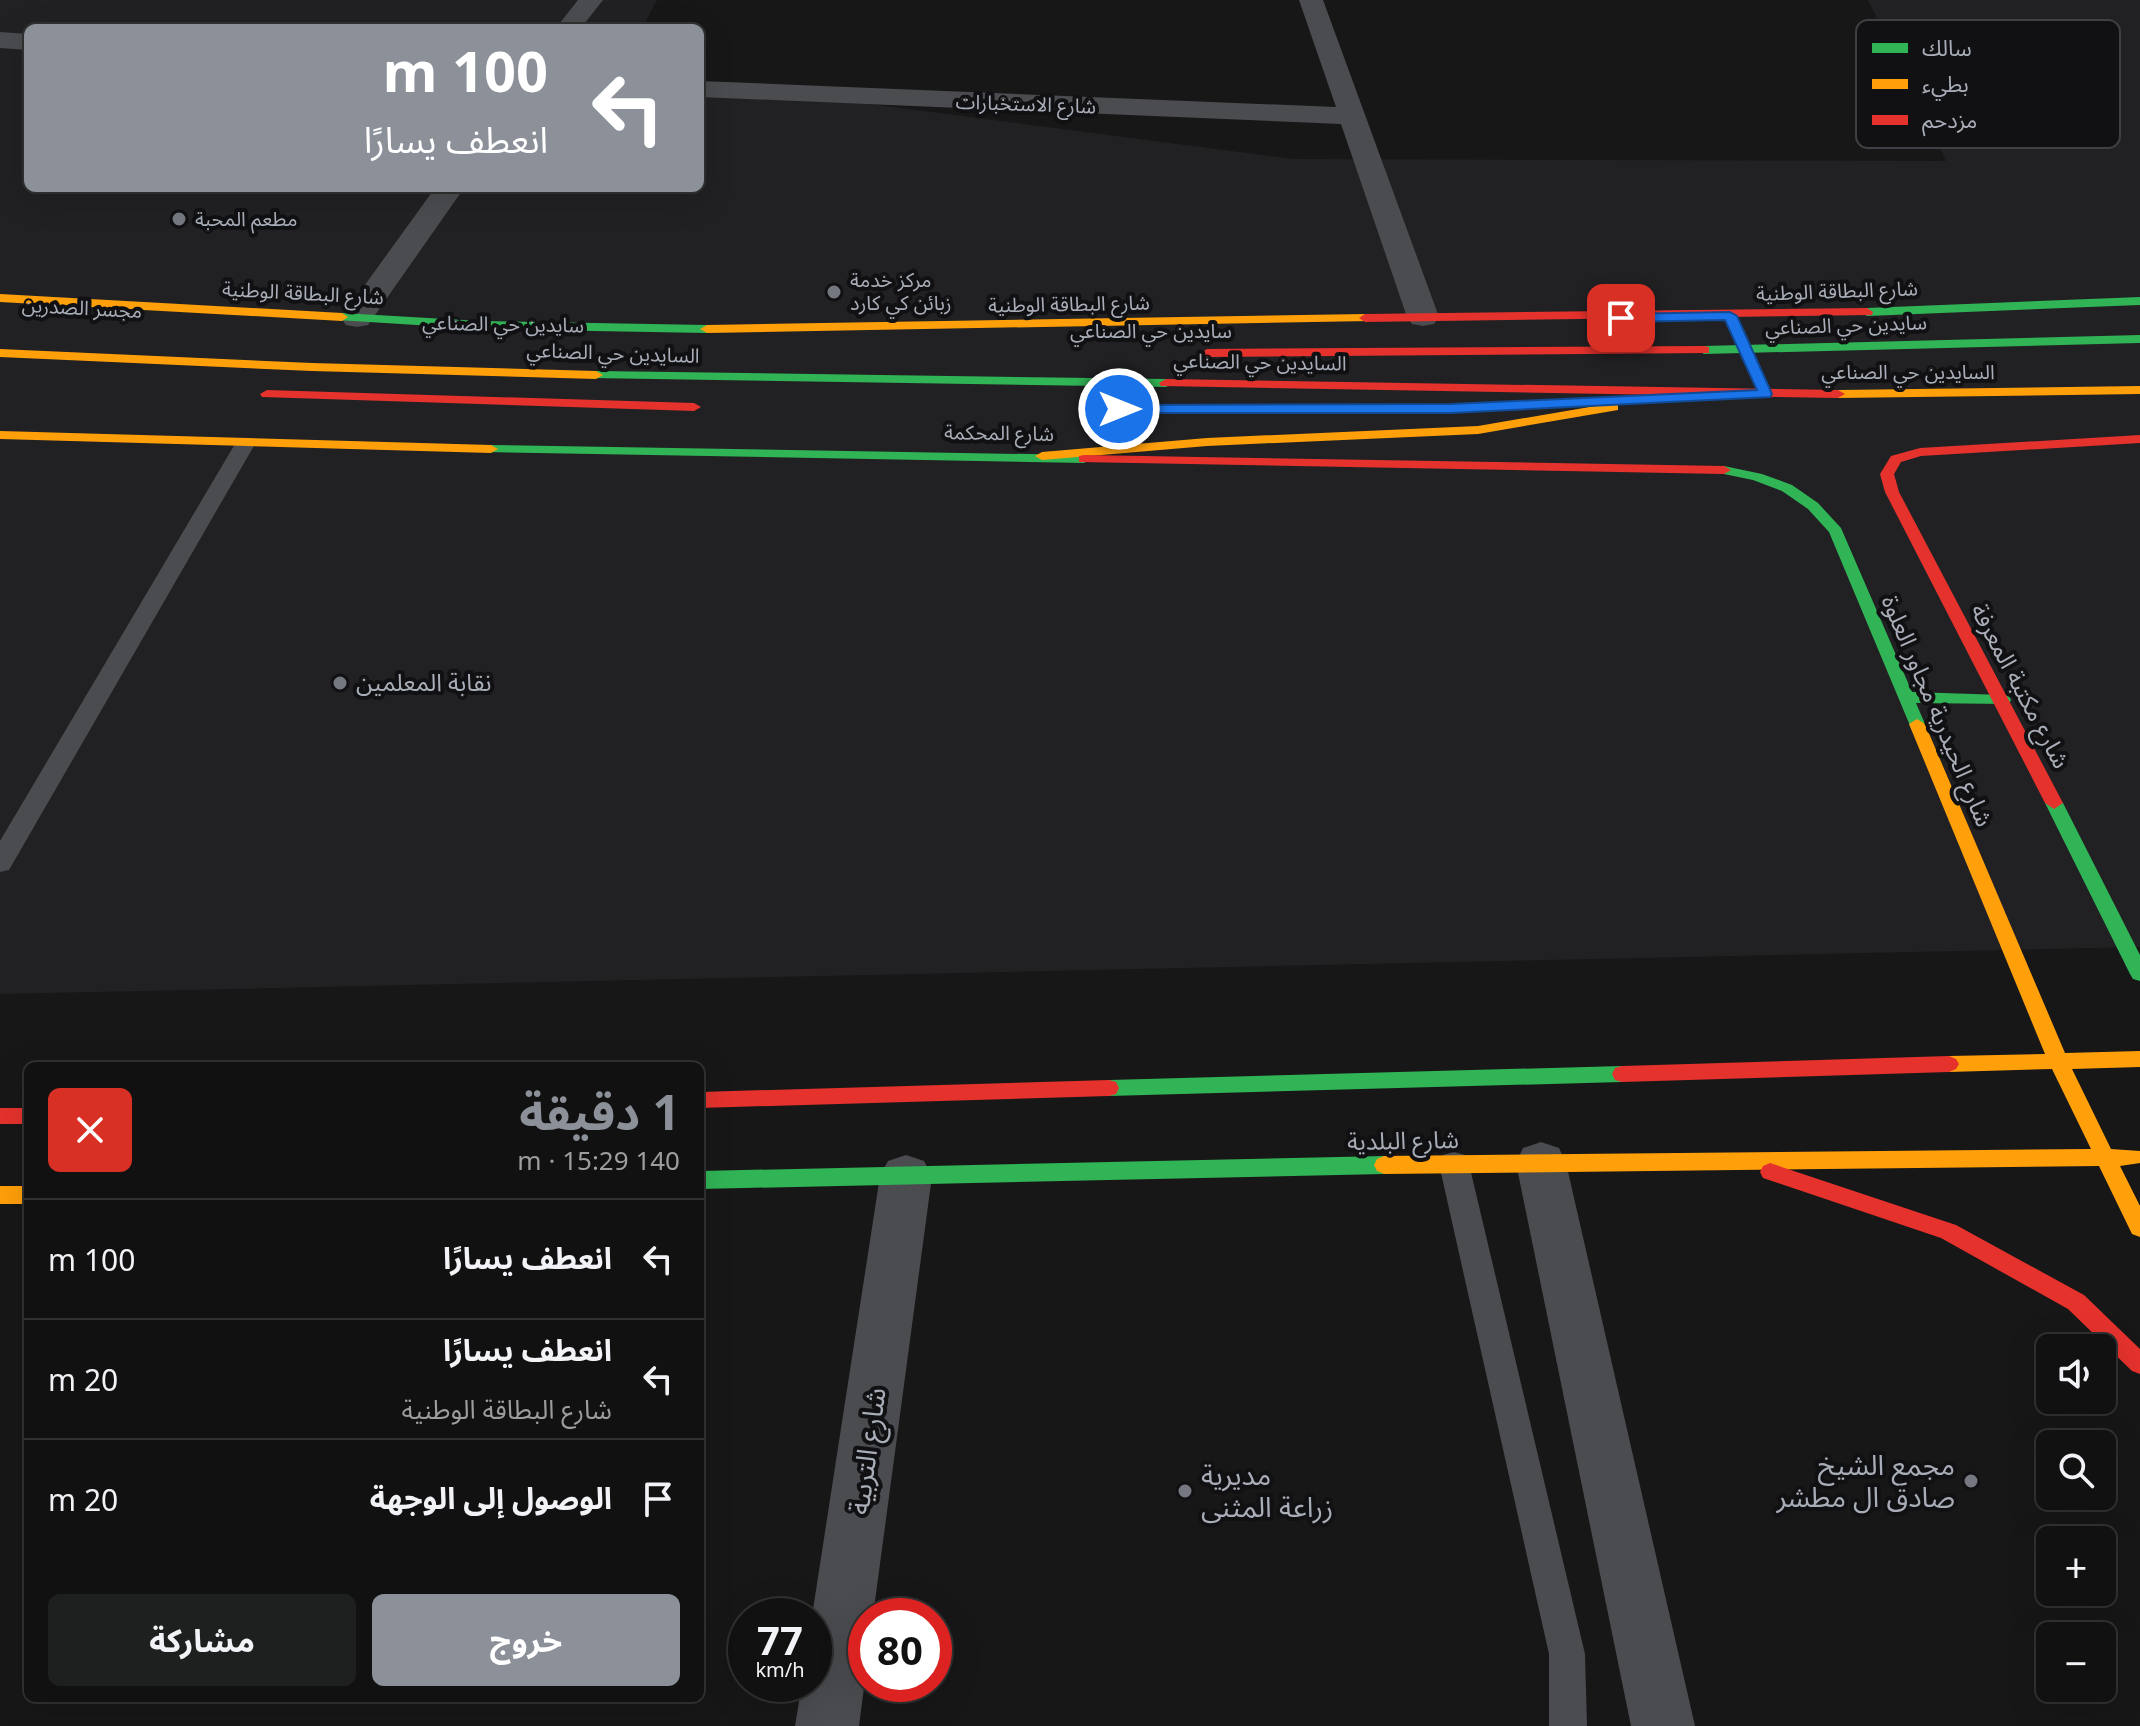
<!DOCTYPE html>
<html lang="ar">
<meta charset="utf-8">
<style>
body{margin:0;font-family:"Noto Sans","Noto Sans Arabic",sans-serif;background:#1e1f1f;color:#f1f3f6;direction:rtl;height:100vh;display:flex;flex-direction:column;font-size:30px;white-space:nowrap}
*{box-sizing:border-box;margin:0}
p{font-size:26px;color:#9c9d9f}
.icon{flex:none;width:44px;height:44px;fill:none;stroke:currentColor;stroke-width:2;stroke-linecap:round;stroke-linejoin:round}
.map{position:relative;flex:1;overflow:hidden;direction:ltr}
.details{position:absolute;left:24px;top:1062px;width:680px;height:640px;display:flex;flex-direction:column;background:#111;border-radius:12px;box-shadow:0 8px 32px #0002,0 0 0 2px #303131;direction:rtl}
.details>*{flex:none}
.top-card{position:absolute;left:24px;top:24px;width:680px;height:168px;border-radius:12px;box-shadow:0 8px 32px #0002,0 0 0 2px #303131;direction:rtl;background:#8c9099;color:#fff;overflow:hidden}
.controls{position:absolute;left:2036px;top:1334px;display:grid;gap:16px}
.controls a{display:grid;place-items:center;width:80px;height:80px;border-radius:12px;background:#111;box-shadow:0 8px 32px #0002,0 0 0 2px #303131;font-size:40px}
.speed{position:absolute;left:728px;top:1598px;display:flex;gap:16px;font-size:40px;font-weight:700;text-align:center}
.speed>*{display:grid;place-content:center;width:104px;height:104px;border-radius:50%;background:#111;box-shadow:0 8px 32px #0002,0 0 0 2px #303131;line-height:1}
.speed small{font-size:20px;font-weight:400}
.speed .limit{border:12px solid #d22;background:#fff;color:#111}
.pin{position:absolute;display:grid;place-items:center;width:68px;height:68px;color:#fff;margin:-34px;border-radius:16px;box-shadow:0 4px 12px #0006}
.me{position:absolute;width:88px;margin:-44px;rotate:90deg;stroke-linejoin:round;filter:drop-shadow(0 0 6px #0008)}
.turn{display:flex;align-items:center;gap:28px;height:168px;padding:0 24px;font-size:36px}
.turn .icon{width:104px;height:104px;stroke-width:2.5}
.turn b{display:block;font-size:56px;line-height:68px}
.round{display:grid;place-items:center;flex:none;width:84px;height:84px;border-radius:12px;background:#1e1f1f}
.head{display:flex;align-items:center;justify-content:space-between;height:136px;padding:0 24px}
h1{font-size:48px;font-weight:700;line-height:60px;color:#8c9099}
.button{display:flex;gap:16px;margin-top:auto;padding:16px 24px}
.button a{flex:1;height:92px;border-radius:12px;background:#8c9099;color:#fff;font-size:32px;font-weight:700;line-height:92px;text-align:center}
.button a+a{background:#1e1f1f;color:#f1f3f6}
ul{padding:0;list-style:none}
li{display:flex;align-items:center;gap:24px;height:120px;padding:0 24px;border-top:2px solid #303131}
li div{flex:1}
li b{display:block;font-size:30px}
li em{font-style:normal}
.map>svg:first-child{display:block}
.built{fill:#212124}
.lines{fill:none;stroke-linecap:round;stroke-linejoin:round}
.lane{fill:#4b4c50;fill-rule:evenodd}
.street{fill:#4b4c50;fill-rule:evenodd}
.fast{fill:#30b455;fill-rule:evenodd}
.slow{fill:#ff9f0a;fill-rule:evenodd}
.jam{fill:#e5322d;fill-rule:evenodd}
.route{fill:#1a73e8;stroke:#114b97;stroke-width:2}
.poi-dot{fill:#757880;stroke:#111113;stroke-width:3}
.labels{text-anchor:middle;stroke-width:8;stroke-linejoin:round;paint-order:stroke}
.far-street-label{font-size:20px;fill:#a8adb8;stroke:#111113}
.far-poi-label{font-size:20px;fill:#a8adb8;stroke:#111113;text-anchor:start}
.poi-label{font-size:24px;fill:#a8adb8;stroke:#111113;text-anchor:start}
.street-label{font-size:24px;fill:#a8adb8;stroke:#111113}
.near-street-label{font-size:28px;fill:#a8adb8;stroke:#111113}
.near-poi-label{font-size:28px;fill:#a8adb8;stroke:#111113;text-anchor:end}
.key{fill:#111113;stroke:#3e4045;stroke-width:2}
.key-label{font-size:22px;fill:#a8adb8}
</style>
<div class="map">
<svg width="2140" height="1726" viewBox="0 0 2140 1726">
<rect width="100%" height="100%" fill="#171717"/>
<!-- built -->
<polygon class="built" points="0,0 657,0 642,28 28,28 28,188 700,188 700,82 1294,159 1946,161 1868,0 2140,0 2140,947 0,994"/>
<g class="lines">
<!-- lane -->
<g class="lane">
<polygon points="245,438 255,444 9,870 0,872 0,841 235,444"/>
<polygon points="1454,1152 1465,1155 1469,1164 1585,1654 1587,1726 1549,1726 1549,1654 1439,1164 1443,1155"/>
</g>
<!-- street -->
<g class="street">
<polygon points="578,0 603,0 581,28 556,28"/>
<polygon points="1299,0 1323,0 1439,317 1434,324 1423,326 1412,324 1407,317 1341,124 700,97 700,81 1336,107"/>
<polygon points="0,32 28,34 28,50 0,48"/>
<polygon points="435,188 464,188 368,325 357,327 346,325 341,318"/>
<polygon points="1541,1142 1559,1148 1566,1163 1695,1726 1631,1726 1516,1163 1523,1148"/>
<polygon points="906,1155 924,1161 932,1176 873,1616 866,1616 866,1672 859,1726 795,1726 802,1684 814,1684 812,1616 880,1176 888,1161"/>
</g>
<!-- fast -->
<g class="fast">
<polygon points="2140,297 2140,305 1867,316 1861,312 1867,308"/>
<polygon points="342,313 480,321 707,325 714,329 707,333 480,329 337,320 337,314"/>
<polygon points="2140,335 2140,343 1704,354 1697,350 1704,346"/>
<polygon points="596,371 1166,379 1173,383 1166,387 591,378 591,372"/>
<polygon points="491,445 1084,455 1091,459 1084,463 486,452 486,446"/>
<polygon points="1724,466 1762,474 1792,485 1818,503 1841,528 1912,692 2003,695 2009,696 2011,700 2009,704 1916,703 1925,724 1923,728 1911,728 1829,532 1808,509 1782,491 1753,480 1719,473 1719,467"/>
<polygon points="2054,797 2063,803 2140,955 2140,981 2133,979 2130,974 2045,803"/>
<polygon points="1622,1066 1629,1068 1632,1074 1629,1080 1622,1082 1109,1096 1102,1094 1099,1088 1102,1082 1109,1080"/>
<polygon points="1384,1156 1391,1159 1394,1165 1391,1171 1384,1174 700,1189 700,1171"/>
</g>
<!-- slow -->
<g class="slow">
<polygon points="0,294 342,313 348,317 342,321 0,302"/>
<polygon points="1365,314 1371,318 1370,321 707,333 700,329 707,325"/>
<polygon points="0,349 312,363 596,371 603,375 596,379 312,371 0,357"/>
<polygon points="2140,386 2140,394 1838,398 1831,394 1838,390"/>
<polygon points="1613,403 1618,404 1618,410 1478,434 1207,446 1042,460 1035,456 1042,452 1207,438 1478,426"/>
<polygon points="0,431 491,445 498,449 491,453 0,439"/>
<polygon points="1917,719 1925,724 2065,1053 2140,1051 2140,1067 2072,1069 2111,1149 2140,1151 2140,1163 2120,1166 2140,1206 2140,1237 2132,1234 2099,1166 1384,1174 1377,1171 1374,1165 1377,1159 1384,1156 2091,1149 2052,1069 1949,1072 1942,1069 1939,1064 1942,1059 1949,1056 2045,1054 1909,724"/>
<rect x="0" y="1186" width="28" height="18"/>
</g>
<!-- jam -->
<g class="jam">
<polygon points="1867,308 1873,312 1872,315 1365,322 1359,318 1365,314"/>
<polygon points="1704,346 1709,347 1709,353 1207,357 1200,353 1207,349"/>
<polygon points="1166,379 1838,390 1845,394 1838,398 1161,386 1159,383"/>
<polygon points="267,390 694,403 701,407 694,411 262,397 260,394"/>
<polygon points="2140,435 2140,443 1921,456 1901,462 1894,474 1899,492 2063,803 2054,809 2045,803 1885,492 1880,474 1891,456 1920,448"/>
<polygon points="1084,455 1724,466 1731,470 1724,474 1079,462 1079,456"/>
<polygon points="1949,1056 1956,1059 1959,1064 1956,1069 1949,1072 1622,1082 1615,1080 1612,1074 1615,1068 1622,1066"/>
<polygon points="1109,1080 1116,1082 1119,1088 1116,1094 1109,1096 700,1108 700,1092"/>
<rect x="0" y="1108" width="28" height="16"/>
<polygon points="1770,1163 1956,1225 2084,1295 2140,1349 2140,1374 2132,1371 2068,1309 1941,1238 1763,1178 1760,1172 1763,1166"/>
</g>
</g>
<!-- route -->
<polygon class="route" points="1730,312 1737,316 1772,394 1770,397 1451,413 1119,413 1112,409 1119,405 1451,404 1757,390 1725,320 1621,322 1614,318 1621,314"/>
<!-- markers -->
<g class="poi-dot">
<circle cx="179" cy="219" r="8"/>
<circle cx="834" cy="292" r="8"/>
<circle cx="340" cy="683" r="8"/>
<circle cx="1971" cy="1481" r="8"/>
<circle cx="1185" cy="1491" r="8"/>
</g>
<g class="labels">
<!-- far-street labels -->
<g class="far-street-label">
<text transform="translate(1026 104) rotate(2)" y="7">شارع الاستخبارات</text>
<text transform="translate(1837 291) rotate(-2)" y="7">شارع البطاقة الوطنية</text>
<text transform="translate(303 293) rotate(3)" y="7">شارع البطاقة الوطنية</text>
<text transform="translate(1069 304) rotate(-1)" y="7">شارع البطاقة الوطنية</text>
<text transform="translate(82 308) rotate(3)" y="7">مجسر الصدرين</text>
<text transform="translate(503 324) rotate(1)" y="7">سايدين حي الصناعي</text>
<text transform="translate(1846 325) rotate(-2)" y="7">سايدين حي الصناعي</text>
<text x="1151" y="338">سايدين حي الصناعي</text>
<text transform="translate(613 353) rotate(2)" y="7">السايدين حي الصناعي</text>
<text transform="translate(1260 362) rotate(1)" y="7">السايدين حي الصناعي</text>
<text x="1908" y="379">السايدين حي الصناعي</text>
<text transform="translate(999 433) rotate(1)" y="7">شارع المحكمة</text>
</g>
<!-- far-poi labels -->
<g class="far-poi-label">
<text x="195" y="226">مطعم المحبة</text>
<text x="850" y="287">مركز خدمة<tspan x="850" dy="23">زبائن كي كارد</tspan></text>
</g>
<!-- poi labels -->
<g class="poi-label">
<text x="356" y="691">نقابة المعلمين</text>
</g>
<!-- street labels -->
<g class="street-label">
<text transform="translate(2020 686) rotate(62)" y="8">شارع مكتبة المعرفة</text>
<text transform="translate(1937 711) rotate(67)" y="8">شارع الحيدرية مجاور العلوة</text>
<text transform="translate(1403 1141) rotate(-1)" y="8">شارع البلدية</text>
</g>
<!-- near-street labels -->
<g class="near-street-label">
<text transform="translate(867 1451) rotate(-82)" y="10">شارع التربية</text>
</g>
<!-- near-poi labels -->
<g class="near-poi-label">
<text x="1955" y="1475">مجمع الشيخ<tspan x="1955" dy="32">صادق ال مطشر</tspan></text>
<text x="1201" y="1485" text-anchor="start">مديرية<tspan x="1201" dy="32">زراعة المثنى</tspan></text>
</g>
</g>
<!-- legend -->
<rect x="1856" y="20" width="264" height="128" rx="12" class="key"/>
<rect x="1872" y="43" width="36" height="10" fill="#30b455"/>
<rect x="1872" y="79" width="36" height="10" fill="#ff9f0a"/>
<rect x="1872" y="115" width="36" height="10" fill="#e5322d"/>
<g class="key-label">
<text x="1922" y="56">سالك</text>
<text x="1922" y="92">بطيء</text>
<text x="1922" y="128">مزدحم</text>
</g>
</svg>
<div class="controls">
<a><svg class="icon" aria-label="sound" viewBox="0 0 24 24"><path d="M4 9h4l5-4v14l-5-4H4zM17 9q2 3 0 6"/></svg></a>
<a><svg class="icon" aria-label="search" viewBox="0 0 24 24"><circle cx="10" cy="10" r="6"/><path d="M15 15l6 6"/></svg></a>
<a>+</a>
<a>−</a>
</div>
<div class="speed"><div>77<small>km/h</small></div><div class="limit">80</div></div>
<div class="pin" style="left:1621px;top:318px;background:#d93025"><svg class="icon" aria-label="arrive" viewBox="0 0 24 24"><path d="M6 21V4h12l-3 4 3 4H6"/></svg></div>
<svg class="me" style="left:1119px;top:409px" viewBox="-20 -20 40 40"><circle r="17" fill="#1a73e8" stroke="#fff" stroke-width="3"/><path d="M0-11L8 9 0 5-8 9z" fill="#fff"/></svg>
<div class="top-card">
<div class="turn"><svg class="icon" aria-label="left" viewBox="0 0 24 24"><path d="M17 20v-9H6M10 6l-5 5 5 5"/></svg><div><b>100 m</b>انعطف يسارًا</div></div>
</div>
<section class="details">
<div class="head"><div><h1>1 دقيقة</h1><p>140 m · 15:29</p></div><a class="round" style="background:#d93025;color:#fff"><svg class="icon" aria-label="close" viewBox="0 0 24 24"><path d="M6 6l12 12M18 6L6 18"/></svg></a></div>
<ul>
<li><svg class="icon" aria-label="left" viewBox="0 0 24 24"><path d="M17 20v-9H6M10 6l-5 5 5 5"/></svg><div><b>انعطف يسارًا</b></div><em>100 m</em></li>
<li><svg class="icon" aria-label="left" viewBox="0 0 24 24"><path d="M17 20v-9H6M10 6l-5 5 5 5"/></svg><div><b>انعطف يسارًا</b><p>شارع البطاقة الوطنية</p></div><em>20 m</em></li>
<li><svg class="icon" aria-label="arrive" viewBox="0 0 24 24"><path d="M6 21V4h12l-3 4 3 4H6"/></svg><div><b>الوصول إلى الوجهة</b></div><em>20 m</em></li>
</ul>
<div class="button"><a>خروج</a><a>مشاركة</a></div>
</section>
</div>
